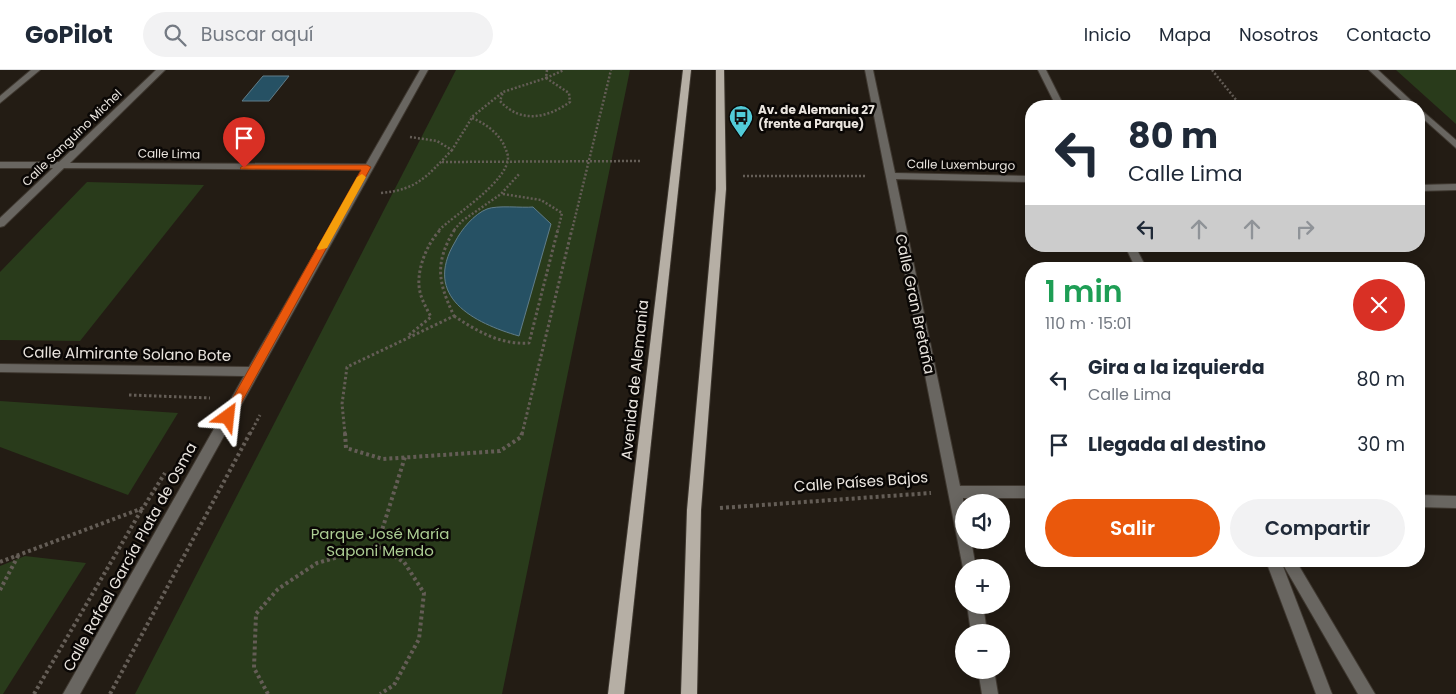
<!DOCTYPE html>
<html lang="es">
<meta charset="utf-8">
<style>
body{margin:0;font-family:Poppins,sans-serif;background:#f2f2f3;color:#1f2937;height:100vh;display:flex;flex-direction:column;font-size:19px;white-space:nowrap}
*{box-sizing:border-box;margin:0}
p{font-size:16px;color:#747a83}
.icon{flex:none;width:28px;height:28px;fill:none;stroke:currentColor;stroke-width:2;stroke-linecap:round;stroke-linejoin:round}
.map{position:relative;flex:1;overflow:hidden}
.drawer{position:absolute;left:1025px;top:192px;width:400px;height:305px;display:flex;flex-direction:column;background:#fff;border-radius:20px;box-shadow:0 2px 12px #0003}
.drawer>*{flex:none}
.top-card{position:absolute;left:1025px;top:30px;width:400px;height:152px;border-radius:20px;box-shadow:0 2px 12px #0003;background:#fff;color:#1f2937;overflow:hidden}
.buttons{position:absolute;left:955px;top:424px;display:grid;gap:10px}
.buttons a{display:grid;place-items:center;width:55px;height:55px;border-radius:50%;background:#fff;box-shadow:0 2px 12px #0003;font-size:25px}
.pin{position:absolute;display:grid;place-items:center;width:42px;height:42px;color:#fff;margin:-51px -21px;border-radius:50% 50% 50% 0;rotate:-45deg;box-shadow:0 0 5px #0007}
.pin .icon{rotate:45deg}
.me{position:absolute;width:55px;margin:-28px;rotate:30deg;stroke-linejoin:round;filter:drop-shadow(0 0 4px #0008)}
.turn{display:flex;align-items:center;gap:18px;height:105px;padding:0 20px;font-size:22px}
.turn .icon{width:65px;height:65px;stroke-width:2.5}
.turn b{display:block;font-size:35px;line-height:42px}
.lanes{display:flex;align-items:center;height:48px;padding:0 20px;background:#0003;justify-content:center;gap:25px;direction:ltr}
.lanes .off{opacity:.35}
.round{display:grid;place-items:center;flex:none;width:52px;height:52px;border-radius:26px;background:#f2f2f3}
.summary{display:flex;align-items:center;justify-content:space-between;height:85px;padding:0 20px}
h1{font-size:30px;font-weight:600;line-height:38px;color:#1e9e55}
.action{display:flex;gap:10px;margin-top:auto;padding:10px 20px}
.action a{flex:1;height:58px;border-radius:30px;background:#ea580c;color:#fff;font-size:20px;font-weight:600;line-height:58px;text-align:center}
.action a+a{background:#f2f2f3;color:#1f2937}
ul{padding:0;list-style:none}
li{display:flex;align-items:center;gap:15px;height:65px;padding:0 20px}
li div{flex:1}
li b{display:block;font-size:19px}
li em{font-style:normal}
header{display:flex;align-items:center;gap:30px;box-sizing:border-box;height:70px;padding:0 25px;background:#fff;border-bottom:1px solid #e0e1e3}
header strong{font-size:24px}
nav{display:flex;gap:28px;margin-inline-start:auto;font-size:18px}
.search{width:350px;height:45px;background:#f2f2f3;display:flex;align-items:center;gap:12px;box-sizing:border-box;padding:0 18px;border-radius:28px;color:#747a83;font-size:19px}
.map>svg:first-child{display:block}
.green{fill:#293b1b}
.water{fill:#265164;stroke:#617d89}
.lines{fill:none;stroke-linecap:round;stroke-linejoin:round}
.pedestrian-casing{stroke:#3f3830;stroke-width:2}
.minor-casing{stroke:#3f3830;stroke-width:2}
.primary-casing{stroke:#3f3830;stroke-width:2}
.path-far2{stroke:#645d56;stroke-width:2.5;stroke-dasharray:2 2;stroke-linecap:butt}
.path-far1{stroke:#645d56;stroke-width:3;stroke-dasharray:2.5 2.5;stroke-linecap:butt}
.path{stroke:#645d56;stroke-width:4;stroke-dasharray:3 3;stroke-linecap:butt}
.pedestrian{fill:#696661;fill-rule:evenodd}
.minor{fill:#696661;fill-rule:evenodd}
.primary{fill:#b6afa5;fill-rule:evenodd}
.route{fill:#ea580c;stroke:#983908}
.slow{fill:#f59e0b}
.labels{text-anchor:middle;stroke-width:5;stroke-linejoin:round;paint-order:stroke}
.far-poi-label{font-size:12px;font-weight:bold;fill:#eae5df;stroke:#0a0705;text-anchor:start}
.far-street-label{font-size:12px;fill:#eae5df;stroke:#0a0705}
.street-label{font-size:15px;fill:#eae5df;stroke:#0a0705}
.park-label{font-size:15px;fill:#accd93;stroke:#0a0705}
</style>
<header>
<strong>GoPilot</strong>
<div class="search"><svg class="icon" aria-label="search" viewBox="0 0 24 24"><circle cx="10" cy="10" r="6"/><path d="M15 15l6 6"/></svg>Buscar aquí</div>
<nav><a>Inicio</a><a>Mapa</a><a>Nosotros</a><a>Contacto</a></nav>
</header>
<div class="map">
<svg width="1456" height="624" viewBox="0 0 1456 624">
<rect width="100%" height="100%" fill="#231c14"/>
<!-- green -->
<g class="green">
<polygon points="456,0 630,0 502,624 135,624"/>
<polygon points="1396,0 1456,0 1456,54"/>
<polygon points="87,112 204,115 80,271 0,270 0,202"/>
<polygon points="0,331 178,343 128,425 0,377"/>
<polygon points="25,486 86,493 3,624 0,624 0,496"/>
</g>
<!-- water -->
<g class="water">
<polygon points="263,6 289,6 269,31 242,31"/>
<path d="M533,137L551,154L519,266C474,253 422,227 455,172C461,160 474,144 487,139C497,135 522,138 533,137Z"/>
</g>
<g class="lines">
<!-- pedestrian casing -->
<g class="pedestrian-casing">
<polygon id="pedestrian" points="1266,491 1281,491 1332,624 1316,624"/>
</g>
<!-- minor casing -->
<g class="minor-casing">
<g id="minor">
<polygon points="31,0 40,0 0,33 0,26"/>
<polygon points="156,0 165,0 70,93 366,94 420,0 428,0 80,624 63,624 244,306 0,302 0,294 249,297 363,100 64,98 4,156 0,157 0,148 53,98 0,98 0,92 59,92"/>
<polygon points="865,0 873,0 895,103 1031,106 1031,112 896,109 960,416 1031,416 1031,428 963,428 964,470 971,470 976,498 964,498 964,503"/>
<polygon points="1038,0 1046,0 1064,36 1056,36"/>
<polygon points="1369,0 1378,0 1417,36 1408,36"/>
<polygon points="1419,38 1456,70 1456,78 1419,45"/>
<polygon points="1456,114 1456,120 1419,121 1419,115"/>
<polygon points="1125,176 1135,176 1147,199 1136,199"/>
<polygon points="1419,425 1456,426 1456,438 1419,437"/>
<polygon points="1281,491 1296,491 1375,624 1358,624"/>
<polygon points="967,535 983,535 987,562 971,562"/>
<polygon points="978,600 994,600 998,624 982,624"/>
</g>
</g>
<!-- primary casing -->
<g class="primary-casing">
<g id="primary">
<polygon points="683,0 691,0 624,624 608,624"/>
<polygon points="716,0 724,0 726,119 701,440 697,624 681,624 687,440 716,119"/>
</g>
</g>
<!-- path-far2 -->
<g class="path-far2">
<polyline points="547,0 546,8 564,0"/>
<polyline points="1212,0 1241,36"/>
<path d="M546,8L569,23L570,32C547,48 521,54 500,31L503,22Z"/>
<polyline points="410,67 437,71 452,80 473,46 503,22"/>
<polyline points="442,92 641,91"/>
<polyline points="743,106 866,106"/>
<path d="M381,123C418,120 428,105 452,80"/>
<polyline points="503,124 541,130 562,143 558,160"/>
<path d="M439,160C456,144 507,112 508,88C508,83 505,78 503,73C495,60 484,53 470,47"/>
<polyline points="454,160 462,151 501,124 520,103"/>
<polyline points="572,160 611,0"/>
</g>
<!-- path-far1 -->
<g class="path-far1">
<path d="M454,246C477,261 500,275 529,273L558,159"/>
<path d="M409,265L431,247C427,239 422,231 420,222C415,202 427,173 441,159"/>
<polyline points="129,325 210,328"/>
<polyline points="250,364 260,345"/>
<path d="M345,364L342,334L347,297L454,246C438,212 434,193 455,159"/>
<polyline points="522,364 572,159"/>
</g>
<!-- path -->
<g class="path">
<polyline points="345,363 346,378 383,389 500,381 521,367 522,363"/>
<polyline points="720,438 931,423"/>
<polyline points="377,476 405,387"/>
<polyline points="0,492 143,438 165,403"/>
<polyline points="0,520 18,486"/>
<polyline points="34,624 142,439"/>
<polyline points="110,624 250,363"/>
<polyline points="268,624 254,598 256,544 278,519 317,493 377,476 404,492 424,523 419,569 394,615 380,624"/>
</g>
<!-- pedestrian -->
<use href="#pedestrian" class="pedestrian"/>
<!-- minor -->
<use href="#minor" class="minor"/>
<!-- primary -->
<use href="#primary" class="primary"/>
</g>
<!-- route -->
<polygon class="route" points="244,95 367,95 371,97 232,350 228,351 222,347 361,100 241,99 240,98"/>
<!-- slow -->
<polygon class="slow" points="362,104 366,107 327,178 318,180 317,178 357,107"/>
<!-- icons -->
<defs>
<g id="bus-pin" transform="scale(1.25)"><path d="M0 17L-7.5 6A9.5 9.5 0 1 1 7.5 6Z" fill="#52cbd8" stroke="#0a0705"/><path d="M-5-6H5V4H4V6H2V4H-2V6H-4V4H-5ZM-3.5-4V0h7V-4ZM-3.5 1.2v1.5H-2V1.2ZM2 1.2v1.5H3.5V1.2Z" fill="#111"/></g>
</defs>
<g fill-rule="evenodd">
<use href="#bus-pin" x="741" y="47"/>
</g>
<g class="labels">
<!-- far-poi labels -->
<g class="far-poi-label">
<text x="758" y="44">Av. de Alemania 27<tspan x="758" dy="14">(frente a Parque)</tspan></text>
</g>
<!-- far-street labels -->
<g class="far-street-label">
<text transform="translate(72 68) rotate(-44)" y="4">Calle Sanguino Michel</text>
<text transform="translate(169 84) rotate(1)" y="4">Calle Lima</text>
<text transform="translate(961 95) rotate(1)" y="4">Calle Luxemburgo</text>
</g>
<!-- street labels -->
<g class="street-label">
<text transform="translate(915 234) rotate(78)" y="5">Calle Gran Bretaña</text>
<text transform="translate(127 284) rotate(1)" y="5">Calle Almirante Solano Bote</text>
<text transform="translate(635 310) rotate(-84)" y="5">Avenida de Alemania</text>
<text transform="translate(861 412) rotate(-4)" y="5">Calle Países Bajos</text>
<text transform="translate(130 487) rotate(-61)" y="5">Calle Rafael García Plata de Osma</text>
</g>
<!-- park labels -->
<g class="park-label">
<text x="380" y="469">Parque José María<tspan x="380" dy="17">Saponi Mendo</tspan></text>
</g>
</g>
</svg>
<div class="buttons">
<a><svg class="icon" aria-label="sound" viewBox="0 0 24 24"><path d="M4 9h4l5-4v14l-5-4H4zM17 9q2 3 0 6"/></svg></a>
<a>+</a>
<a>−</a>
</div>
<div class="pin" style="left:244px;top:98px;background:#d93025"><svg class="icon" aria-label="arrive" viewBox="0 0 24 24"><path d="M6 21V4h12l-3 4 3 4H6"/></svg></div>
<svg class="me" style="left:228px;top:347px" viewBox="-20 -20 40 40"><path d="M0-17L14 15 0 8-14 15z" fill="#ea580c" stroke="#fff" stroke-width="4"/></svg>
<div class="top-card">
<div class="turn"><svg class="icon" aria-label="left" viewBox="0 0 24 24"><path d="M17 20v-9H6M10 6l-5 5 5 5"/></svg><div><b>80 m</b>Calle Lima</div></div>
<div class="lanes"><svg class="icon" aria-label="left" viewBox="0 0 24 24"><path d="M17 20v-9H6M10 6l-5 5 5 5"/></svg><svg class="icon off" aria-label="ahead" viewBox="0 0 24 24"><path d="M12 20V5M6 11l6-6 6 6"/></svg><svg class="icon off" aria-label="ahead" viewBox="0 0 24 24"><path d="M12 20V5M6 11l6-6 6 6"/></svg><svg class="icon off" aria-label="right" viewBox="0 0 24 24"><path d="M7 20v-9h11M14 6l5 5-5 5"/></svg></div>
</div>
<section class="drawer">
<div class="summary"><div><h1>1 min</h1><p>110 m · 15:01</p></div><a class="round" style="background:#d93025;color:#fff"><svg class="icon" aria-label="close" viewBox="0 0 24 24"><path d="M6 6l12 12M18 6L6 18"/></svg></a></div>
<ul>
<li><svg class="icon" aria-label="left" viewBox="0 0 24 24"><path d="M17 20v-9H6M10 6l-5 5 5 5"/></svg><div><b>Gira a la izquierda</b><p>Calle Lima</p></div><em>80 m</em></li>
<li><svg class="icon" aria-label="arrive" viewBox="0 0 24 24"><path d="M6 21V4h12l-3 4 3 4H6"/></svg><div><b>Llegada al destino</b></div><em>30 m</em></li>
</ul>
<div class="action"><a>Salir</a><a>Compartir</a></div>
</section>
</div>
